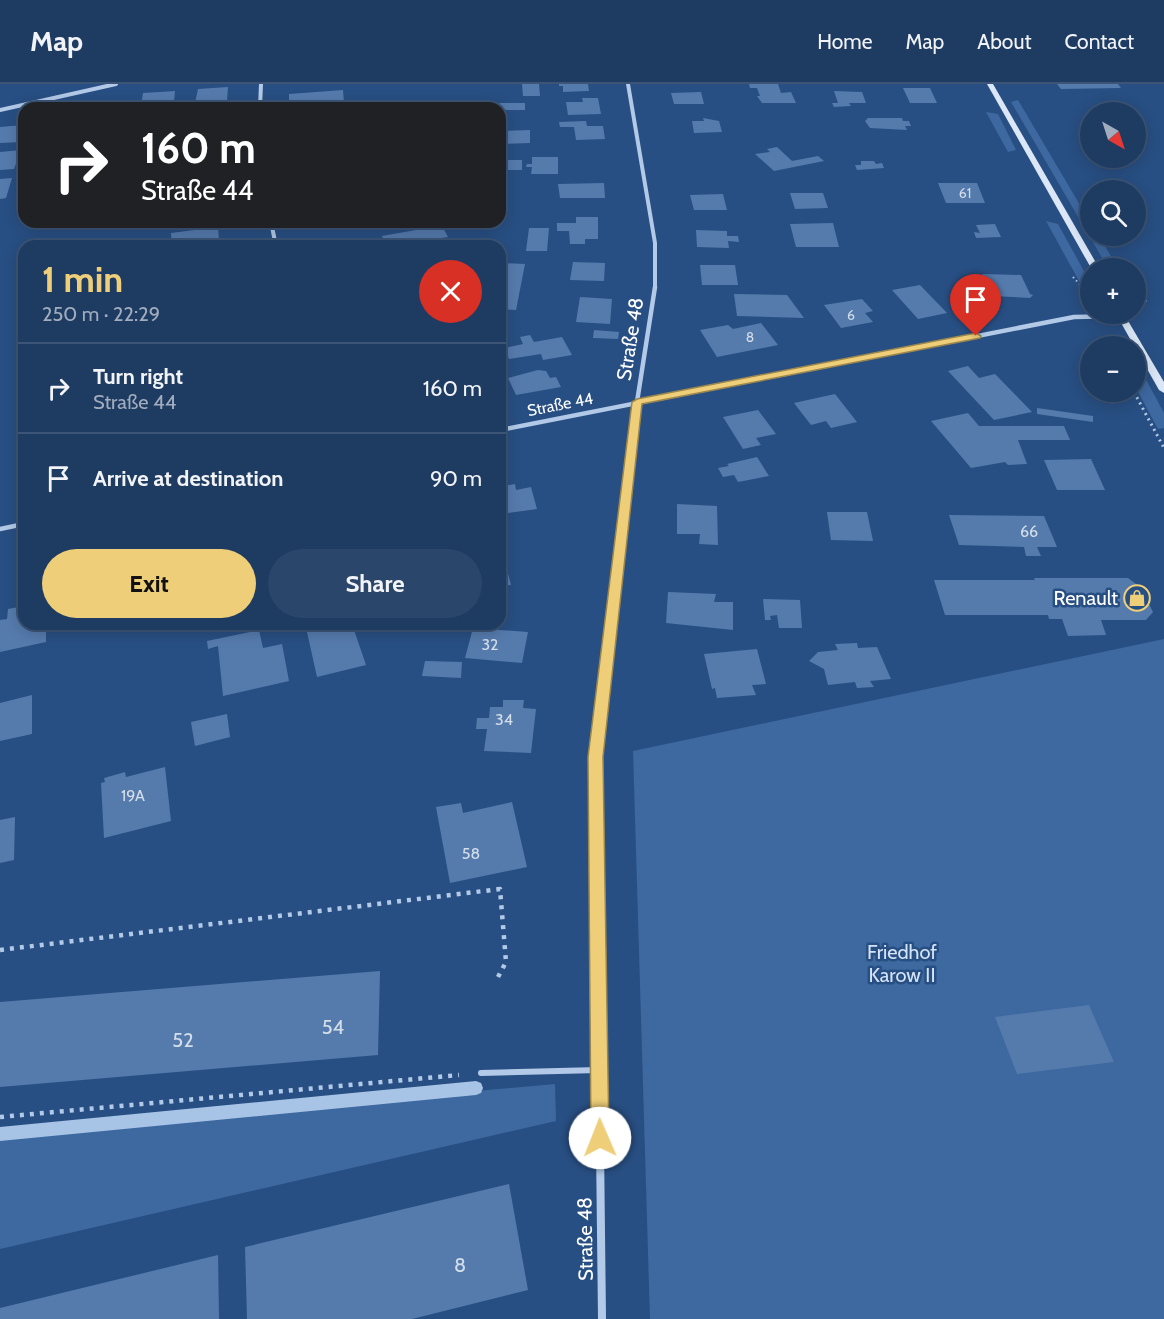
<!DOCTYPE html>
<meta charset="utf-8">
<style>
body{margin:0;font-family:Cabin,sans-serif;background:#2b466b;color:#f1f3f6;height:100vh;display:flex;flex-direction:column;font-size:22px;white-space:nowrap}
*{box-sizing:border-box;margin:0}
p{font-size:20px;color:#a1adbe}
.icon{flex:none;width:33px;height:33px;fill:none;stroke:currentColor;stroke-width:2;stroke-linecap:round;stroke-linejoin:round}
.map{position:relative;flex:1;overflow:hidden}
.panel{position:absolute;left:18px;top:156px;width:488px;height:390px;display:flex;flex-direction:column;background:#1e3b62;border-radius:18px;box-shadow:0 3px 15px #0003,0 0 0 2px #3c5577}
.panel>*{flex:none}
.banner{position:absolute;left:18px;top:18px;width:488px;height:126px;border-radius:18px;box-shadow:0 3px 15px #0003,0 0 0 2px #3c5577;background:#202124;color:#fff;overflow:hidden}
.needle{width:39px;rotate:141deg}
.controls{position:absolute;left:1080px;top:18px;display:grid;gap:12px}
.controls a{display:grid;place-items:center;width:66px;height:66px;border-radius:50%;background:#1e3b62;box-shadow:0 3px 15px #0003,0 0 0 2px #3c5577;font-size:30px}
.pin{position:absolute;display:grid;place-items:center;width:51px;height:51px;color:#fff;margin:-62px -26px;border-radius:50% 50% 50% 0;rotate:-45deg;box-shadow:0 0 6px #0007}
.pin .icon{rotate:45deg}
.me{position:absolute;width:66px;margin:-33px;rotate:359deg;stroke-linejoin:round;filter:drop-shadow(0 0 4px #0008)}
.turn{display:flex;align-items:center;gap:21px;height:126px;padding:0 24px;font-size:27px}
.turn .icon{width:78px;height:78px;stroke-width:2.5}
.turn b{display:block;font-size:42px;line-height:51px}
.round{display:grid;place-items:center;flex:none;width:63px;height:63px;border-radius:32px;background:#2b466b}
.head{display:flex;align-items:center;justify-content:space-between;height:102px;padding:0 24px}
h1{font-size:36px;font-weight:700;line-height:45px;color:#eece78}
.primary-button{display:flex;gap:12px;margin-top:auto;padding:12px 24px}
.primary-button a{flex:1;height:69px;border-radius:36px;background:#eece78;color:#111;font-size:24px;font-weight:700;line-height:69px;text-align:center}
.primary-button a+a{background:#2b466b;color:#f1f3f6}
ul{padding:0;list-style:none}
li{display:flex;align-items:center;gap:18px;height:90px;padding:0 24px;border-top:2px solid #3c5577}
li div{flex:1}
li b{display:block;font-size:22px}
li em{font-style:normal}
header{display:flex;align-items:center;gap:36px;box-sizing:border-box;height:84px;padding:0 30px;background:#1e3b62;border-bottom:2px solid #3c5577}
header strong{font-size:28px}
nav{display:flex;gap:33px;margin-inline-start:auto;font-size:21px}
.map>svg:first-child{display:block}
.green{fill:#3d68a0}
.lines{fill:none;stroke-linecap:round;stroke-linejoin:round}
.stream{fill:#a7c4e7;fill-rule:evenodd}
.building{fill:#557bad}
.path-far2{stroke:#b2c9e7;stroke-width:2;stroke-dasharray:1.5 3;stroke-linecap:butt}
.path-far1{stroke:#b2c9e7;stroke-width:3;stroke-dasharray:2 4;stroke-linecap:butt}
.path{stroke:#b2c9e7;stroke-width:4.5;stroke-dasharray:4 6;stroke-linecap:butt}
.service{stroke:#b2c9e7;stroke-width:6}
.minor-far3{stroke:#b2c9e7;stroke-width:4}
.minor-far2{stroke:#b2c9e7;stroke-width:4.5}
.minor-far1{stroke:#b2c9e7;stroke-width:6}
.minor{stroke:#b2c9e7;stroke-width:8}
.secondary{fill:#dbe7f6;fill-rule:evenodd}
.route{fill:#eece78;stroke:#9b864e;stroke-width:1.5}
.labels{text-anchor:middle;stroke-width:5;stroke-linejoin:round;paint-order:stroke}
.far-number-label{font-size:14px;fill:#d4deea}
.far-street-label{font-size:16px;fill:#fff;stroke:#284f83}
.number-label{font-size:16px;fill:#d4deea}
.street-label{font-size:20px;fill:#fff;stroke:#284f83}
.poi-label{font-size:20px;fill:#fff;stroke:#284f83;text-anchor:end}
.park-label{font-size:20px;fill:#d5e3f6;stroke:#284f83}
.near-number-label{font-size:20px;fill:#d4deea}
</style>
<header>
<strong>Map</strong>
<nav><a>Home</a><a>Map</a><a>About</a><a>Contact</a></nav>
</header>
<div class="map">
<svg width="1164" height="1235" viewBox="0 0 1164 1235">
<rect width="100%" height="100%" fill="#284f83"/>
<!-- green -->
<g class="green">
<polygon points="1018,16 1090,138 1090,152 1099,152 1118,184 1108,184 1011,18"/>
<polygon points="986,28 998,30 1016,66 1008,68"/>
<polygon points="1046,137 1058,140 1090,198 1090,207 1079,197"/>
<polygon points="1136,277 1164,329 1164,344 1158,345 1136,304"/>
<polygon points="1164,555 1164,1235 650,1235 633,667"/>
<polygon points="555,1000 556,1037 0,1165 0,1050"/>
</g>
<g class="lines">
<!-- stream -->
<polygon class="stream" points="476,997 481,999 483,1004 481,1009 476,1011 0,1057 0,1043"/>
</g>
<!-- building -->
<g class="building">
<polygon points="522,0 539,0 540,12 523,12"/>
<polygon points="559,0 588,0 589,7 563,8 563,2 559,2"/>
<polygon points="749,0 778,0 781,9 791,8 796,19 762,19 757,12 760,12 757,4 750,4"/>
<polygon points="1057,0 1118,0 1121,4 1061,5"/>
<polygon points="228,3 227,17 195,19 198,5"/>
<polygon points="903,4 930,4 937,19 910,19"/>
<polygon points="343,6 344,19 289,23 289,10"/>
<polygon points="175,7 174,18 141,21 143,9"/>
<polygon points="834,7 862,8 866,19 849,19 851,22 834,23 832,19 838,19"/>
<polygon points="701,8 704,20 674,20 671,9"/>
<polygon points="582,14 598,14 601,30 568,31 566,18 583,18"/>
<polygon points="492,19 525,19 525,26 500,26 500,24 491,24"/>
<polygon points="703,34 719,37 722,48 694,49 692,37 704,37"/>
<polygon points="868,34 902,34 903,37 909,37 911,42 905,42 907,46 870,44 865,37"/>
<polygon points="586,37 587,42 603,42 605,55 576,56 574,43 560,43 559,38"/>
<polygon points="24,41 23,58 0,59 0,43"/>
<polygon points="530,46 530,59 503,60 503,47"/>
<polygon points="777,63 792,77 818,72 824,77 774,87 755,70 770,68 767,65"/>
<polygon points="21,66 14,85 0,86 0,68"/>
<polygon points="532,73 558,73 558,90 531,90 532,83 526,83 527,80 532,80"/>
<rect x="500" y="76" width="22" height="10"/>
<polygon points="861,77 874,77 876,80 882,79 884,84 857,86 855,81 861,81"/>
<polygon points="12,94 6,114 0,115 0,95"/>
<polygon points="604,99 605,114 560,114 558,100"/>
<polygon points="938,99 977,99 985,119 946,119"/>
<polygon points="790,109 823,109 828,124 795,125"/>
<polygon points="723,110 727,126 694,126 690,111"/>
<polygon points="576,133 598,133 598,155 585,155 585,160 570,160 569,147 557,147 557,139 576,139"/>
<polygon points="412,138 440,138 448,153 386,162 382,152 416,146"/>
<polygon points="833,139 839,163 796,163 790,140"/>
<polygon points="995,140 1001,153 976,154 974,148 980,149 976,141"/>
<polygon points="218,143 219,157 172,162 171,149"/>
<polygon points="529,144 549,144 547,167 526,167"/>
<polygon points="696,146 727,147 727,152 738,152 739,158 728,157 729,164 697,163"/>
<polygon points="573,178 605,179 604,197 570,196"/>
<polygon points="500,179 525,180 516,226 500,225"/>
<polygon points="700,181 735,181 738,201 702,201"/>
<polygon points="982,190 1021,191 1030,210 1033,211 1030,214 992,212"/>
<polygon points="920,201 947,229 918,235 892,206"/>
<polygon points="734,210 787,211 804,234 737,232"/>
<polygon points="580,213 612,215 610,240 576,238"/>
<polygon points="862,215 873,227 865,229 873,238 841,244 824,221"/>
<polygon points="761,239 778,261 717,273 700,246 728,241 733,245"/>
<polygon points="594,246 619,248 618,255 593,254"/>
<polygon points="530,251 534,258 562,253 572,271 543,276 541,270 509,275 504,264 523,260 520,253"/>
<polygon points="968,282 979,294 995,290 1032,328 994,336 948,287"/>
<polygon points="538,286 546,287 550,294 556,293 561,303 516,311 508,294"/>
<polygon points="835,310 857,338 831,344 826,337 811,341 794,319"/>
<polygon points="1037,324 1093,332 1093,338 1037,330"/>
<polygon points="758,326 776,350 756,354 761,361 743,365 723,333"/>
<polygon points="968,329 979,342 1064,342 1070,356 1018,356 1027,380 1008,381 1005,378 971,384 931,337"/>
<polygon points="757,373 769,392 738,398 734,391 723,393 718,384 729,382 727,380"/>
<polygon points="1091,375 1105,406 1057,406 1044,376"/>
<polygon points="515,400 516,406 531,403 537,425 500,430 500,408 505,407 503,402"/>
<polygon points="677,420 717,422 718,461 699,460 700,450 677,450"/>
<polygon points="827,428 867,428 873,457 831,456"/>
<polygon points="949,431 1044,432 1057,463 1037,463 1041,472 1026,472 1024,463 959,461"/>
<polygon points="500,458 511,501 500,502"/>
<polygon points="1034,494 1128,494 1140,503 1153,528 1146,536 1101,536 1106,551 1068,552 1062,535 1049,535 1048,531 945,531 934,496 1035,496"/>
<polygon points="668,508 716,510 714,518 733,518 733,546 666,539"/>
<polygon points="763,515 800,516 802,544 779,544 777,531 770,532 771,536 765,536"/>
<polygon points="24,522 24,540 46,540 46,558 0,568 0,536 7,535 8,525"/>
<polygon points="333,540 352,540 366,581 317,593 307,548 331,543"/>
<polygon points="473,544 528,548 522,579 465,574"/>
<polygon points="259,546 263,564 282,560 289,597 223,612 218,562 208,565 207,557"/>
<polygon points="857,559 858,564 877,563 891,595 870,597 874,603 857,604 855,598 828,601 824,585 809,577 818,568 838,566 835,560"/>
<polygon points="757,565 766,600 752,601 756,611 717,614 715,604 712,605 704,570"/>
<polygon points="425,577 462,578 461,594 422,592"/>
<polygon points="32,611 32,650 0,657 0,619"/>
<polygon points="503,616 524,616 523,624 536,625 531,669 484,667 487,645 476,645 477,634 489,634 490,623 503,623"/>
<polygon points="227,630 230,653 195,662 191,638"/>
<polygon points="165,683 171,737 104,754 101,699 105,698 104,694 125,688 126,693"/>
<polygon points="512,718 527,783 450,799 436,723 461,719 463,729"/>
<polygon points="15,733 14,776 0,779 0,736"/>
<polygon points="380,887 378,971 0,1003 0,918"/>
<polygon points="1089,921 1114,978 1017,990 995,933"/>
<polygon points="509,1100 528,1206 412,1235 247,1235 245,1163"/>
<polygon points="218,1171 219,1235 0,1235 0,1224"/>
</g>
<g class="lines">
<!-- path-far2 -->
<polyline class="path-far2" points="1073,193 1083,204"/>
<!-- path-far1 -->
<g class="path-far1">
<polyline points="1082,203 1090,211"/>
<polyline points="1136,209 1146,218"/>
<polyline points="1134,308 1164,364"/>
</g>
<!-- path -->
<g class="path">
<polyline points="0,866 500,805 506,878 498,893"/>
<polyline points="0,1033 459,991"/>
</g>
<!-- service -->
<polyline class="service" points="481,989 599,986"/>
<!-- minor-far3 -->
<g class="minor-far3">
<polyline points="628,0 655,159 655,204"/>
<polyline points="260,24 261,0"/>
<polyline points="0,26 116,0"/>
<polyline points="271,138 276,162"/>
</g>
<!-- minor-far2 -->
<g class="minor-far2">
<polyline points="500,346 1074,233 1122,232"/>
<polyline points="0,445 24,440"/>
<polyline points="620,466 637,318 655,203"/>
</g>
<!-- minor-far1 -->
<polyline class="minor-far1" points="597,802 596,673 620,464"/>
<!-- minor -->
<polyline class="minor" points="597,801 602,1235"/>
<!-- secondary -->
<g class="secondary">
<polygon points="987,0 993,0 1099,184 1091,184"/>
<polygon points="1116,230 1124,230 1164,298 1164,309 1159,306"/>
</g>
</g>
<!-- route -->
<polygon class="route" points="976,249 981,252 980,254 642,320 603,673 609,1054 606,1060 600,1063 593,1060 591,1054 588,673 632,318 637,315"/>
<!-- icons -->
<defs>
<g id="shop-ring" transform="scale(1.35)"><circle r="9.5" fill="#284f83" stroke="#eece78" stroke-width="1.5"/><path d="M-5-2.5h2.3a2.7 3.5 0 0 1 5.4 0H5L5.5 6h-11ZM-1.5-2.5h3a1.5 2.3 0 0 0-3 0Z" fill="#eece78"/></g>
</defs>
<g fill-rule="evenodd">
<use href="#shop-ring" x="1137" y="514"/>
</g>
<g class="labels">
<!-- far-number labels -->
<g class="far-number-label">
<text x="965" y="114">61</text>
<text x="851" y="236">6</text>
<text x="750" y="258">8</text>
</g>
<!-- far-street labels -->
<g class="far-street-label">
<text transform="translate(560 320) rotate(-11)" y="6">Straße 44</text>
</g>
<!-- number labels -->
<g class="number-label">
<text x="1029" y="453">66</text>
<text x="490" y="566">32</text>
<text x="504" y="641">34</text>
<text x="133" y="717">19A</text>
<text x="471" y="775">58</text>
</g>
<!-- street labels -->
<g class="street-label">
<text transform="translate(630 255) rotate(-81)" y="7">Straße 48</text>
<text transform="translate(585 1155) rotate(-91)" y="7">Straße 48</text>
</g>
<!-- poi labels -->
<g class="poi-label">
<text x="1118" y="521">Renault</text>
</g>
<!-- park labels -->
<g class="park-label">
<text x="902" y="875">Friedhof<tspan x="902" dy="23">Karow II</tspan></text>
</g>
<!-- near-number labels -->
<g class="near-number-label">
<text x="333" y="950">54</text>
<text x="183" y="963">52</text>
<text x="460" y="1188">8</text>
</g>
</g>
</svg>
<div class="controls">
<a><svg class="needle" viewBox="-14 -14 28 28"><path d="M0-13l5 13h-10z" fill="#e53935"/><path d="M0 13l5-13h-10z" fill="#a1adbe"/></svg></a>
<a><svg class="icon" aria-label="search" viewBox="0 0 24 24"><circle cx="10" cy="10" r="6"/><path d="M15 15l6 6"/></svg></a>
<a>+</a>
<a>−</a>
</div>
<div class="pin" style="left:976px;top:252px;background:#d93025"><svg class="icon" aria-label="arrive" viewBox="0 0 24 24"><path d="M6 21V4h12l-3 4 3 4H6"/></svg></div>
<svg class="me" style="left:600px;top:1054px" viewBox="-20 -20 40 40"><circle r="19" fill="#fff"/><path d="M0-13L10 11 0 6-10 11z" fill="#eece78"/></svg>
<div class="banner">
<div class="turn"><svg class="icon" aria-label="right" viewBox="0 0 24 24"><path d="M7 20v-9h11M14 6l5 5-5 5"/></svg><div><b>160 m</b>Straße 44</div></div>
</div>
<section class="panel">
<div class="head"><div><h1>1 min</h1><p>250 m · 22:29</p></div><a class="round" style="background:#d93025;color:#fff"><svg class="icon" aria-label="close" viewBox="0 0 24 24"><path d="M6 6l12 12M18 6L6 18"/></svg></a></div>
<ul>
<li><svg class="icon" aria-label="right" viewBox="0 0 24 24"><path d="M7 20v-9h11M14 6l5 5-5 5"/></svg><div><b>Turn right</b><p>Straße 44</p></div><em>160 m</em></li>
<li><svg class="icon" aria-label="arrive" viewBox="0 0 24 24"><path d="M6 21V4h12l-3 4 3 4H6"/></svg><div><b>Arrive at destination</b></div><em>90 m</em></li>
</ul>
<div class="primary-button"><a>Exit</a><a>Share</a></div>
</section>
</div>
